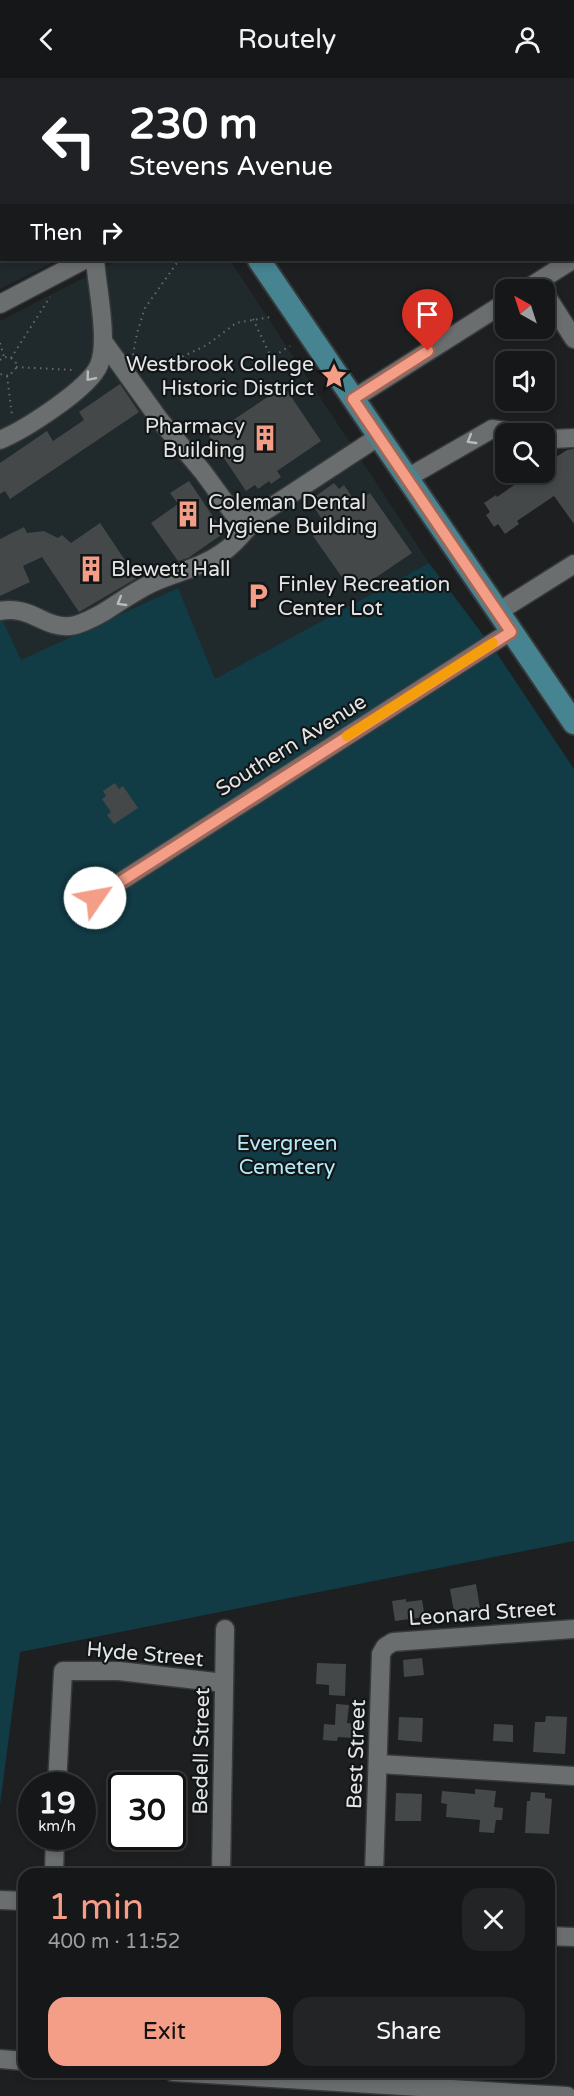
<!DOCTYPE html>
<meta charset="utf-8">
<style>
body{margin:0;font-family:"Varela Round",sans-serif;background:#232425;color:#f1f3f6;height:100vh;display:flex;flex-direction:column;font-size:22px;white-space:nowrap}
*{box-sizing:border-box;margin:0}
p{font-size:20px;color:#9e9fa2}
.icon{flex:none;width:33px;height:33px;fill:none;stroke:currentColor;stroke-width:2;stroke-linecap:round;stroke-linejoin:round}
.map{position:relative;flex:1;overflow:hidden}
.panel{position:absolute;left:18px;top:1790px;width:537px;height:210px;display:flex;flex-direction:column;background:#161718;border-radius:18px;box-shadow:0 3px 9px #0003,0 0 0 2px #353637}
.panel>*{flex:none}
.top-card{position:absolute;left:0px;top:0px;width:574px;height:183px;box-shadow:0 3px 9px #0003,0 0 0 2px #353637;background:#202124;color:#fff;overflow:hidden}
.needle{width:39px;rotate:321deg}
.buttons{position:absolute;left:495px;top:201px;display:grid;gap:12px}
.buttons a{display:grid;place-items:center;width:60px;height:60px;border-radius:12px;background:#161718;box-shadow:0 3px 9px #0003,0 0 0 2px #353637;font-size:30px}
.speed{position:absolute;left:18px;top:1694px;display:flex;gap:12px;font-size:30px;font-weight:700;text-align:center}
.speed>*{display:grid;place-content:center;width:78px;height:78px;border-radius:50%;background:#161718;box-shadow:0 3px 9px #0003,0 0 0 2px #353637;line-height:1}
.speed small{font-size:15px;font-weight:400}
.speed .limit{border:3px solid #111;border-radius:9px;background:#fff;color:#111}
.pin{position:absolute;display:grid;place-items:center;width:51px;height:51px;color:#fff;margin:-62px -26px;border-radius:50% 50% 50% 0;rotate:-45deg;box-shadow:0 0 6px #0007}
.pin .icon{rotate:45deg}
.me{position:absolute;width:66px;margin:-33px;rotate:57deg;stroke-linejoin:round;filter:drop-shadow(0 0 4px #0008)}
.turn{display:flex;align-items:center;gap:21px;height:126px;padding:0 30px;font-size:27px}
.turn .icon{width:78px;height:78px;stroke-width:2.5}
.turn b{display:block;font-size:42px;line-height:51px}
.then{display:flex;align-items:center;height:57px;padding:0 30px;background:#0003;gap:12px;font-size:22px}
.round{display:grid;place-items:center;flex:none;width:63px;height:63px;border-radius:18px;background:#232425}
.summary{display:flex;align-items:center;justify-content:space-between;height:102px;padding:0 30px}
h1{font-size:36px;font-weight:600;line-height:45px;color:#f49e87}
.cta{display:flex;gap:12px;margin-top:auto;padding:12px 30px}
.cta a{flex:1;height:69px;border-radius:18px;background:#f49e87;color:#111;font-size:24px;font-weight:600;line-height:69px;text-align:center}
.cta a+a{background:#232425;color:#f1f3f6}
header{display:flex;justify-content:space-between;align-items:center;height:78px;padding:0 30px;background:#161718;font-size:27px;font-weight:600}
.map>svg:first-child{display:block}
.built{fill:#20292c}
.green{fill:#113c46}
.building{fill:#454849}
.lines{fill:none;stroke-linecap:round;stroke-linejoin:round}
.minor-casing{stroke:#37393a;stroke-width:21}
.major-casing{stroke:#37393a;stroke-width:26}
.path{stroke:#686a6b;stroke-width:2;stroke-dasharray:1.5 4.5;stroke-linecap:butt}
.minor{stroke:#6b6e6f;stroke-width:18}
.major{stroke:#468492;stroke-width:22}
.oneway{stroke:#b9bbbc}
.route-casing{stroke:#9f6758;stroke-width:15}
.route{stroke:#f49e87;stroke-width:10}
.slow{stroke:#f59e0b;stroke-width:10}
.labels{text-anchor:middle;stroke-width:4.5;stroke-linejoin:round;paint-order:stroke}
.poi-label{font-size:21px;fill:#e3e5e6;stroke:#131617;text-anchor:start}
.street-label{font-size:21px;fill:#e3e5e6;stroke:#131617}
.park-label{font-size:21px;fill:#b4eaf8;stroke:#131617}
</style>
<header><svg class="icon" aria-label="back" viewBox="0 0 24 24"><path d="M15 5l-7 7 7 7"/></svg>Routely<svg class="icon" aria-label="person" viewBox="0 0 24 24"><circle cx="12" cy="8" r="4"/><path d="M4 21q1-7 8-7t8 7"/></svg></header>
<div class="map">
<svg width="574" height="2018" viewBox="0 0 574 2018">
<rect width="100%" height="100%" fill="#1d1f20"/>
<!-- built -->
<g class="built">
<polygon points="0,0 111,0 112,1 2,2 2,182 58,182 0,211"/>
<polygon points="118,182 230,182 429,485 214,602 178,511 21,583 2,542 0,542 0,243"/>
</g>
<!-- green -->
<polygon class="green" points="429,485 496,574 574,691 574,1463 20,1574 0,1727 0,542 2,541 21,582 178,510 215,601"/>
<!-- building -->
<g class="building">
<polygon points="120,306 139,334 10,421 5,413 0,416 0,385 47,353 53,363 84,342 79,334"/>
<polygon points="284,308 321,363 277,393 281,399 271,406 269,403 258,411 255,407 246,413 209,358"/>
<polygon points="544,371 553,381 567,372 574,371 574,446 554,418 517,443 519,446 505,456 498,446 494,449 486,437 490,434 484,425 496,417 497,419 533,394 544,394"/>
<polygon points="189,403 224,455 188,480 178,483 151,445 178,426 170,415"/>
<polygon points="334,405 339,411 344,407 356,425 370,415 412,475 353,515 313,458 327,449 314,429 318,426 313,420"/>
<polygon points="100,445 137,500 79,534 42,479 23,488 30,504 0,518 0,461 24,449 27,455 44,453 58,460 62,457 71,465"/>
<polygon points="115,705 119,711 123,708 138,730 114,746 107,737 111,734 102,721 106,718 103,713"/>
<polygon points="476,1506 480,1530 454,1534 450,1511"/>
<polygon points="406,1521 406,1524 422,1522 425,1539 395,1543 392,1523"/>
<polygon points="422,1580 424,1597 404,1599 403,1582"/>
<polygon points="317,1585 346,1586 345,1618 329,1617 329,1607 316,1606"/>
<polygon points="336,1626 349,1627 347,1645 355,1646 354,1660 338,1659 337,1663 323,1662 324,1646 335,1647"/>
<polygon points="546,1638 567,1639 565,1676 533,1674 535,1644 545,1644"/>
<polygon points="399,1639 423,1640 422,1664 398,1662"/>
<polygon points="494,1646 513,1647 513,1664 493,1663"/>
<polygon points="475,1711 496,1713 494,1729 503,1730 502,1742 496,1742 494,1755 479,1754 480,1742 446,1739 447,1726 441,1725 442,1713 475,1716"/>
<polygon points="531,1714 545,1715 545,1720 552,1721 549,1756 525,1755 527,1723 530,1723"/>
<polygon points="396,1715 422,1716 421,1743 395,1743"/>
</g>
<g class="lines">
<!-- minor casing -->
<g class="minor-casing">
<g id="minor">
<polyline points="33,2 35,0"/>
<polyline points="477,2 479,0"/>
<polyline points="0,3 2,5"/>
<polyline points="0,23 2,22"/>
<polyline points="525,212 572,182"/>
<polyline points="544,214 574,261"/>
<polyline points="0,226 84,182"/>
<polyline points="103,263 159,341 203,394 233,435 250,445"/>
<polyline points="353,321 506,224"/>
<polyline points="544,359 552,361 574,360"/>
<path d="M0,362C24,352 89,311 99,287C109,264 97,208 95,182"/>
<polyline points="407,400 492,351 526,356"/>
<path d="M0,533C31,527 45,551 70,548C81,547 95,539 104,534C120,524 135,513 152,505C176,494 201,490 223,474C239,464 248,447 262,435L378,359"/>
<polyline points="498,534 574,486"/>
<polyline points="95,820 511,553"/>
<polyline points="379,1686 574,1698"/>
<polyline points="57,1707 63,1593 119,1593 224,1605"/>
<polyline points="54,1796 55,1758"/>
<polyline points="221,1796 225,1551"/>
<polyline points="374,1796 381,1576 385,1569 393,1564 574,1551"/>
<polyline points="0,1822 24,1823"/>
<polyline points="549,1858 574,1859"/>
<polyline points="0,1981 24,1983"/>
<polyline points="173,1994 567,2018"/>
</g>
</g>
<!-- major casing -->
<g class="major-casing">
<g id="major">
<polyline points="138,0 139,2"/>
<polyline points="259,182 574,645"/>
</g>
</g>
<!-- path -->
<g class="path">
<polyline points="253,241 271,279"/>
<polyline points="0,265 4,279"/>
<polyline points="133,277 137,255 145,230 179,182"/>
<polyline points="11,280 50,219"/>
<polyline points="0,282 4,279 11,280 16,285 16,290 9,298 0,296"/>
<polyline points="264,284 290,268"/>
<polyline points="16,289 73,292"/>
<polyline points="142,290 173,283 207,267 236,245 270,239"/>
<polyline points="7,298 12,337"/>
</g>
<!-- minor -->
<use href="#minor" class="minor"/>
<!-- major -->
<use href="#major" class="major"/>
</g>
<!-- one-way arrows -->
<defs><path id="oneway-chevron" d="M-2-3.5L2.5 0L-2 3.5" fill="none" stroke-width="1.6" stroke-linecap="round" stroke-linejoin="round" transform="scale(1.5)"/></defs>
<g class="oneway">
<use href="#oneway-chevron" transform="translate(90 299) rotate(130)"/>
<use href="#oneway-chevron" transform="translate(471 362) rotate(150)"/>
<use href="#oneway-chevron" transform="translate(121 524) rotate(149)"/>
</g>
<g class="lines">
<!-- route casing -->
<g class="route-casing">
<polyline id="route" points="95,820 511,554 353,321 428,273"/>
</g>
<!-- route -->
<use href="#route" class="route"/>
<!-- slow -->
<polyline class="slow" points="347,658 493,565"/>
</g>
<!-- icons -->
<defs>
<g id="sight-bare" transform="scale(2.07)"><path d="M0-6L1.8-2.2L6-1.7L2.9 1.2L3.7 5.4L0 3.3L-3.7 5.4L-2.9 1.2L-6-1.7L-1.8-2.2Z" fill="#f49e87" stroke="#131617" stroke-width="2.5" paint-order="stroke"/></g>
<g id="building-bare" transform="scale(2.07)"><path d="M-4-6H4V6H1V3H-1V6H-4ZM-2.5-4.3h1.7v1.8h-1.7ZM.8-4.3h1.7v1.8H.8ZM-2.5-1h1.7V.8h-1.7ZM.8-1h1.7V.8H.8Z" fill="#f49e87" stroke="#131617" stroke-width="2.5" paint-order="stroke"/></g>
<g id="parking-bare" transform="scale(2.07)"><path d="M-3.5-5.5H1a3.5 3.5 0 0 1 0 7H-1V5.5H-3.5ZM-1-3.4V-.6H.8a1.4 1.4 0 0 0 0-2.8Z" fill="#f49e87" stroke="#131617" stroke-width="2.5" paint-order="stroke"/></g>
</defs>
<g fill-rule="evenodd">
<use href="#sight-bare" x="334" y="298"/>
<use href="#building-bare" x="265" y="360"/>
<use href="#building-bare" x="188" y="436"/>
<use href="#building-bare" x="91" y="491"/>
<use href="#parking-bare" x="258" y="518"/>
</g>
<g class="labels">
<!-- poi labels -->
<g class="poi-label">
<text x="314" y="293" text-anchor="end">Westbrook College<tspan x="314" dy="24">Historic District</tspan></text>
<text x="245" y="355" text-anchor="end">Pharmacy<tspan x="245" dy="24">Building</tspan></text>
<text x="208" y="431">Coleman Dental<tspan x="208" dy="24">Hygiene Building</tspan></text>
<text x="111" y="498">Blewett Hall</text>
<text x="278" y="513">Finley Recreation<tspan x="278" dy="24">Center Lot</tspan></text>
</g>
<!-- street labels -->
<g class="street-label">
<text transform="translate(291 667) rotate(-32)" y="7">Southern Avenue</text>
<text transform="translate(482 1535) rotate(-4)" y="7">Leonard Street</text>
<text transform="translate(145 1576) rotate(5)" y="7">Hyde Street</text>
<text transform="translate(201 1673) rotate(-89)" y="7">Bedell Street</text>
<text transform="translate(356 1676) rotate(-88)" y="7">Best Street</text>
</g>
<!-- park labels -->
<g class="park-label">
<text x="287" y="1072">Evergreen<tspan x="287" dy="24">Cemetery</tspan></text>
</g>
</g>
</svg>
<div class="buttons">
<a><svg class="needle" viewBox="-14 -14 28 28"><path d="M0-13l5 13h-10z" fill="#e53935"/><path d="M0 13l5-13h-10z" fill="#9e9fa2"/></svg></a>
<a><svg class="icon" aria-label="sound" viewBox="0 0 24 24"><path d="M4 9h4l5-4v14l-5-4H4zM17 9q2 3 0 6"/></svg></a>
<a><svg class="icon" aria-label="search" viewBox="0 0 24 24"><circle cx="10" cy="10" r="6"/><path d="M15 15l6 6"/></svg></a>
</div>
<div class="speed"><div>19<small>km/h</small></div><div class="limit">30</div></div>
<div class="pin" style="left:428px;top:273px;background:#d93025"><svg class="icon" aria-label="arrive" viewBox="0 0 24 24"><path d="M6 21V4h12l-3 4 3 4H6"/></svg></div>
<svg class="me" style="left:95px;top:820px" viewBox="-20 -20 40 40"><circle r="19" fill="#fff"/><path d="M0-13L10 11 0 6-10 11z" fill="#f49e87"/></svg>
<div class="top-card">
<div class="turn"><svg class="icon" aria-label="left" viewBox="0 0 24 24"><path d="M17 20v-9H6M10 6l-5 5 5 5"/></svg><div><b>230 m</b>Stevens Avenue</div></div>
<div class="then">Then<svg class="icon" aria-label="right" viewBox="0 0 24 24"><path d="M7 20v-9h11M14 6l5 5-5 5"/></svg></div>
</div>
<section class="panel">
<div class="summary"><div><h1>1 min</h1><p>400 m · 11:52</p></div><a class="round"><svg class="icon" aria-label="close" viewBox="0 0 24 24"><path d="M6 6l12 12M18 6L6 18"/></svg></a></div>
<div class="cta"><a>Exit</a><a>Share</a></div>
</section>
</div>
